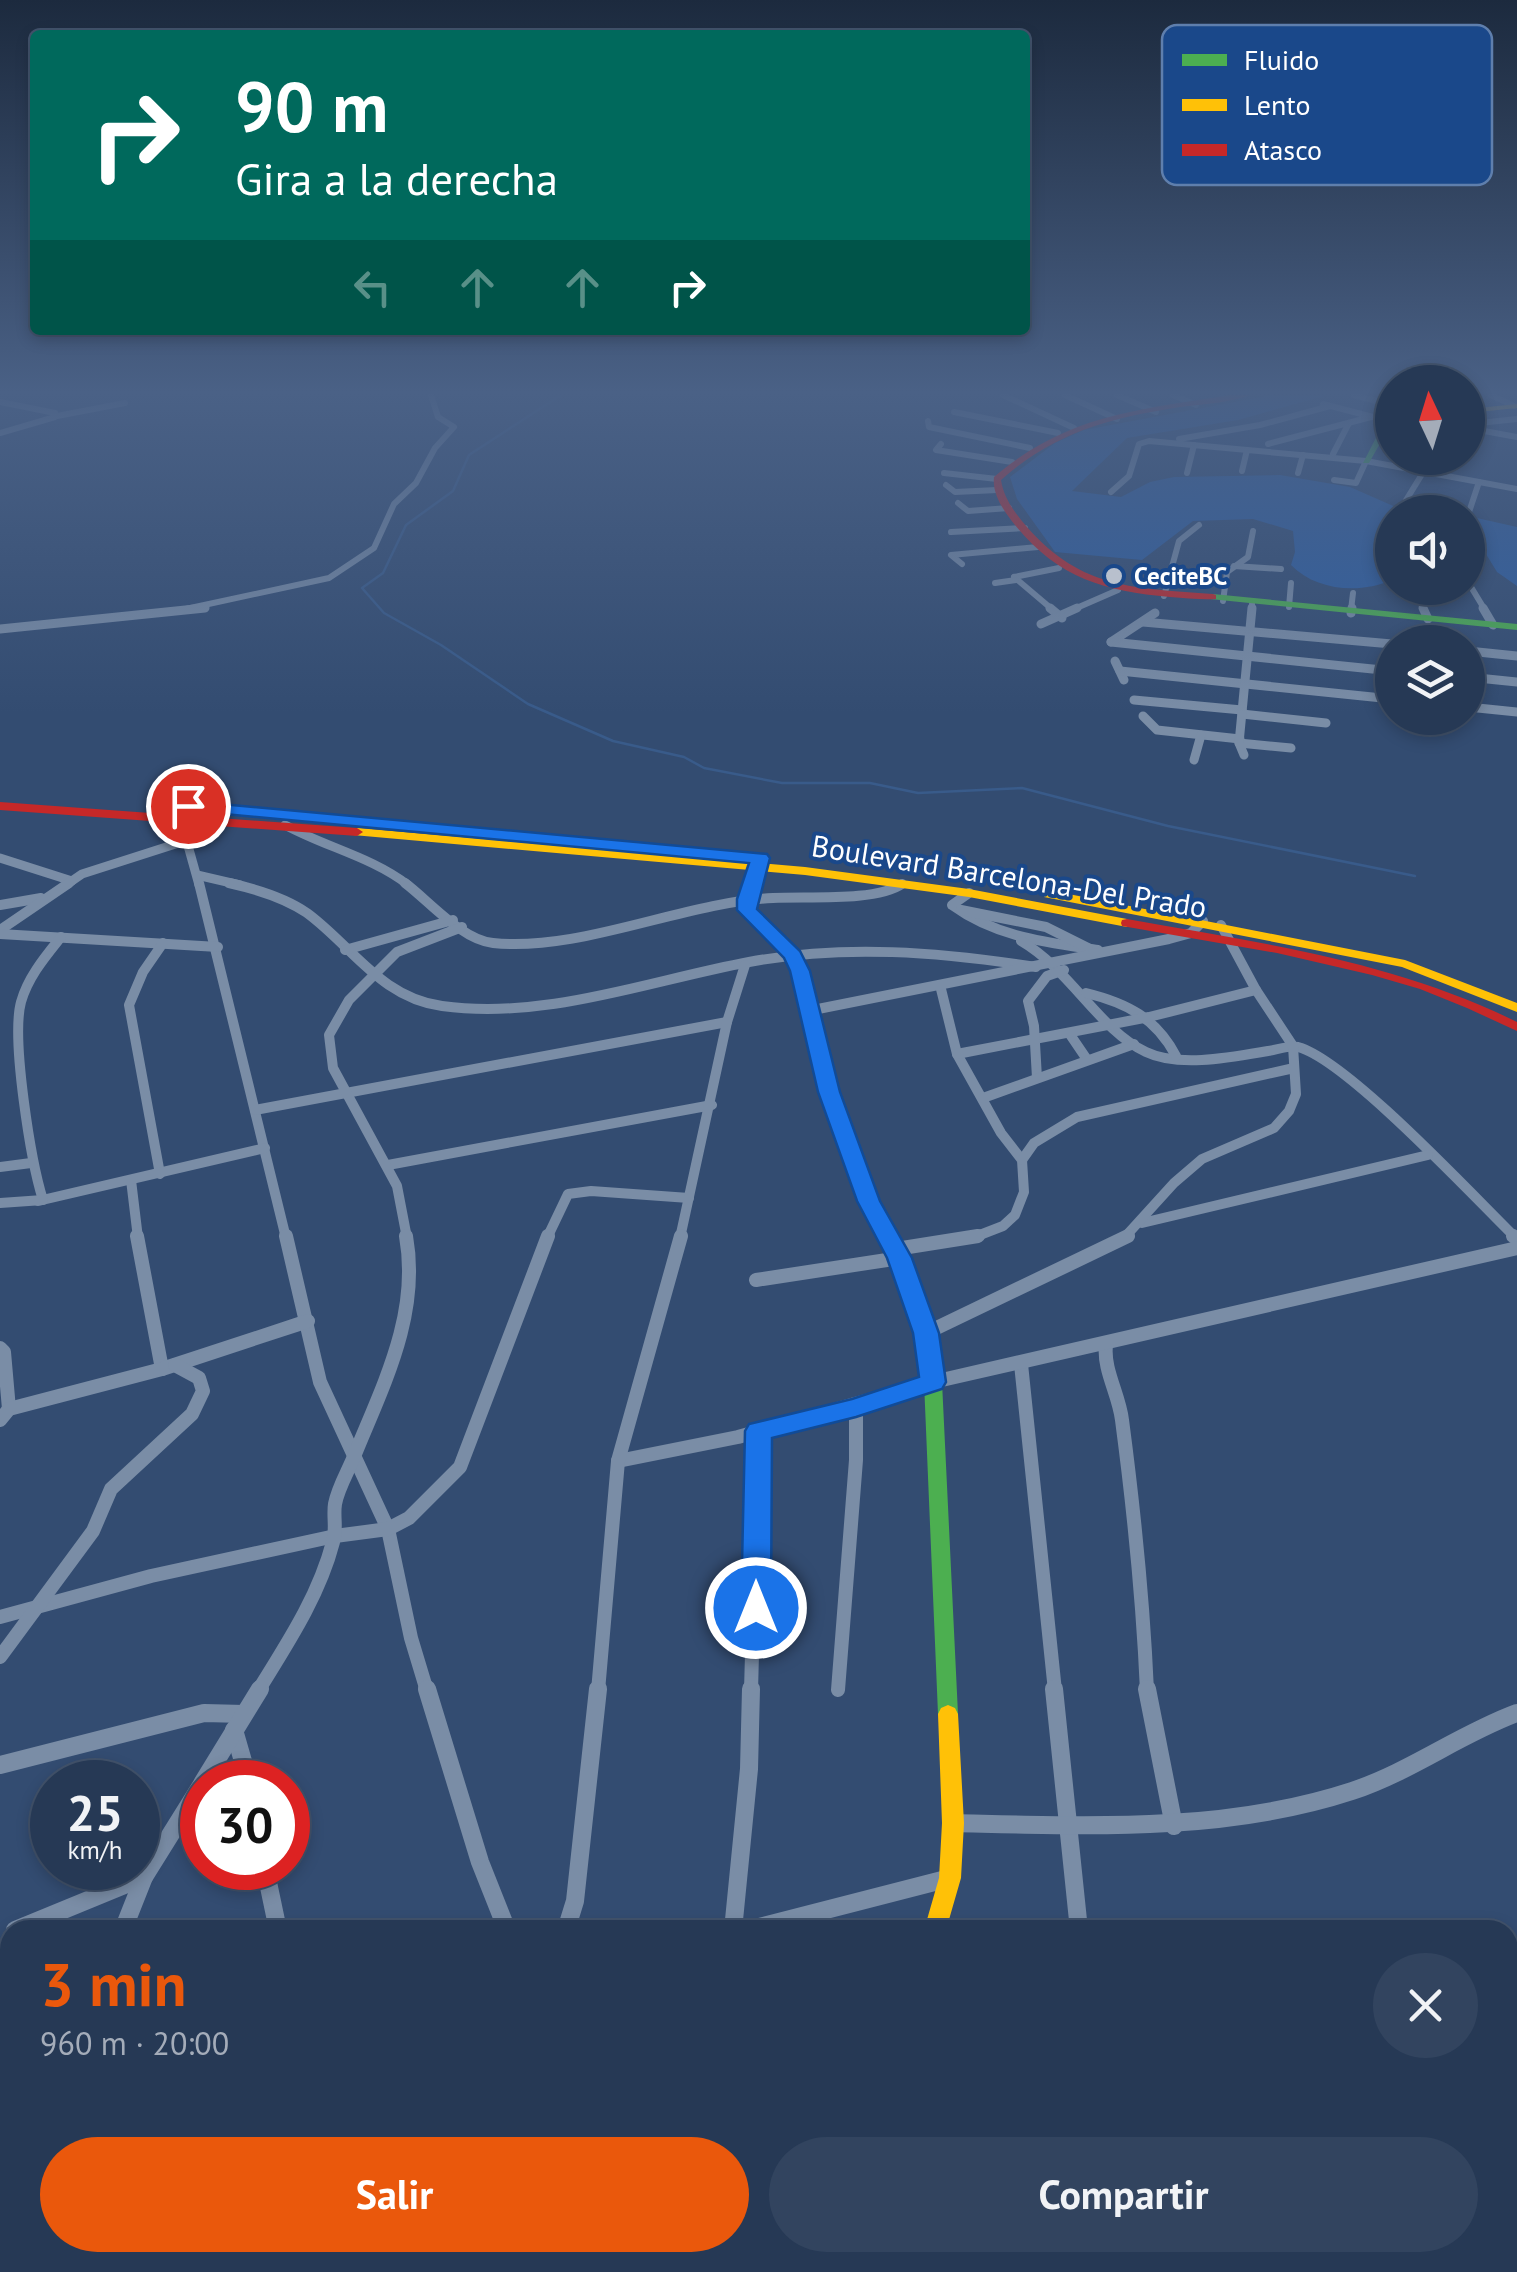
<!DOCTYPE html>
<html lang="es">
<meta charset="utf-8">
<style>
body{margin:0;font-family:"PT Sans",sans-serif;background:#32445f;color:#f1f3f6;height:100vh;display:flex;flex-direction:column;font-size:38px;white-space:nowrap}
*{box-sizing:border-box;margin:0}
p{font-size:32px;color:#a4acb9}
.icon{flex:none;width:55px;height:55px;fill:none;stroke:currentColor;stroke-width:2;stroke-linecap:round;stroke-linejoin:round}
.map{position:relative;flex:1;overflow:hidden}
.drawer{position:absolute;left:0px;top:1920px;width:1518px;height:352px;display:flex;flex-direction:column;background:#263955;border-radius:30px 30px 0 0;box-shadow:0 5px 15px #0003,0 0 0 2px #42536c}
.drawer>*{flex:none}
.guide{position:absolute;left:30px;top:30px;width:1000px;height:305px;border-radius:10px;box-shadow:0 5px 15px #0003,0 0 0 2px #42536c;background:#00695c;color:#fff;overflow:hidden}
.needle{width:65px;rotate:356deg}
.fabs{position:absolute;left:1375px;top:365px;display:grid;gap:20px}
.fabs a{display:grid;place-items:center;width:110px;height:110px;border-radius:50%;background:#263955;box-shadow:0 5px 15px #0003,0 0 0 2px #42536c;font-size:50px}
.speed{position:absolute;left:30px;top:1760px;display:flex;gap:20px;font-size:50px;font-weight:700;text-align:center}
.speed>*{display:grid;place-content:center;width:130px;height:130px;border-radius:50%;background:#263955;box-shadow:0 5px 15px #0003,0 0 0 2px #42536c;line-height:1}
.speed small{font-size:25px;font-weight:400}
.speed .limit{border:15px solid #d22;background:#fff;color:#111}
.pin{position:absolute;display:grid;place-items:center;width:85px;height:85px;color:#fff;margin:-42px;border:5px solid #fff;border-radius:50%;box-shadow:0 2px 10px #0007}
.me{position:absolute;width:110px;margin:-55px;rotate:0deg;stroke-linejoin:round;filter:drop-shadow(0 0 8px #0008)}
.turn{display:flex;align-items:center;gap:35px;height:210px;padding:0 40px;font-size:45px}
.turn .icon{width:130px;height:130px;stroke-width:2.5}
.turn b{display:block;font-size:70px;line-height:85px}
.lanes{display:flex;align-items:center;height:95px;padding:0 40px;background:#0003;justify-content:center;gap:50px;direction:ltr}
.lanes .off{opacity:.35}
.round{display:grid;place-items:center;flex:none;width:105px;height:105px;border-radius:52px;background:#32445f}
.overview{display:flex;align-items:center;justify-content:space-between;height:170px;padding:0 40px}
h1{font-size:60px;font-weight:700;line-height:75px;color:#ea580c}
.primary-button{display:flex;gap:20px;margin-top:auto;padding:20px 40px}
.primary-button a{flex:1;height:115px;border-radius:60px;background:#ea580c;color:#fff;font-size:40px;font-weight:700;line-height:115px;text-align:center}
.primary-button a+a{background:#32445f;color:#f1f3f6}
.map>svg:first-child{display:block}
.green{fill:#2e5ea1}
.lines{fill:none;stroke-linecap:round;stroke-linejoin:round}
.stream{stroke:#395b8a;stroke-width:2.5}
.street-far4{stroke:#7a8da6;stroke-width:6}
.street-far3{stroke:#7a8da6;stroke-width:9}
.street-far2{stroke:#7a8da6;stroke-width:10}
.street-far1{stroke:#7a8da6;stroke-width:14}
.street{stroke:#7a8da6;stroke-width:18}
.fast{fill:#4caf50;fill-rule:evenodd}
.slow{fill:#ffc107;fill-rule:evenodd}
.jam{fill:#c62828;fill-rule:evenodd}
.route{fill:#1a73e8;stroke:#114b97;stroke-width:2.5}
.poi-dot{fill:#b8c0cd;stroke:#1a488a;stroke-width:4}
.labels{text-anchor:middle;stroke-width:8;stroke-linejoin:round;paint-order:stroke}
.far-poi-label{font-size:25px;font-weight:bold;fill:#fff;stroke:#1a488a;text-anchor:start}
.street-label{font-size:30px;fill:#fff;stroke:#1a488a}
.key{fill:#1a488a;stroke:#5f7fad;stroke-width:2.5}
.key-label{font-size:28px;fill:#fff}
</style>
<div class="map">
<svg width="1517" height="2272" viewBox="0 0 1517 2272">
<rect width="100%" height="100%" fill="#334c71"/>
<!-- green -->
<g class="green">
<path d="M1272,395H1328L1238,420L1127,438L1072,491L1121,497L1150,482L1174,477L1280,475L1350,487L1407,512H1392V580C1360,594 1316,591 1291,565L1295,552L1293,531L1253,519L1193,521L1142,560L1055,552L1017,499L1010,477L1055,443L1084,430Z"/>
<polygon points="1468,516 1517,527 1517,586 1497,572 1486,554 1468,553"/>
</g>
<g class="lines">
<!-- stream -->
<polyline class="stream" points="561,395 469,455 453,491 406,525 383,573 362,588 384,613 441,645 528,704 613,741 684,757 704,768 782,783 870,783 918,793 1022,788 1168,826 1415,876"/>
<!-- street-far4 -->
<g class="street-far4">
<polyline points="1003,395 1074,428"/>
<polyline points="1065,395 1117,419"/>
<polyline points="1117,395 1156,412"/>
<polyline points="1173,395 1196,405"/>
<polyline points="1354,395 1392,405"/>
<polyline points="1491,395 1514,406"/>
<polyline points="0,402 55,413"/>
<polyline points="1323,404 1392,422"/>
<polyline points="954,412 1058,433"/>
<polyline points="57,416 125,403"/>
<polyline points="928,421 929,427 1030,448"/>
<polyline points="1479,423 1517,419"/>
<polyline points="1468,428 1517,437"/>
<polyline points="0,433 55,417 55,413"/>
<polyline points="1179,439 1260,425 1330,406"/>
<polyline points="941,444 936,450 1012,462"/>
<polyline points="1268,444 1371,417"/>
<polyline points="1333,454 1349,423"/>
<polyline points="1434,468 1443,458"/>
<polyline points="1242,471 1247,450"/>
<polyline points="944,473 997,479"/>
<polyline points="1187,473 1194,445"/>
<polyline points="1298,473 1303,455"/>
<polyline points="1334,480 1356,483 1366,461"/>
<polyline points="946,485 955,492 997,490"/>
<polyline points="1111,492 1129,476 1139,444 1149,441 1366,461 1517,489"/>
<polyline points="958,503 968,511 1009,508"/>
<polyline points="1403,505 1424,471"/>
<polyline points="1469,512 1479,482"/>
<polyline points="951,532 1025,528"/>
<polyline points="962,564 951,555 1038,547"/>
<polyline points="1234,566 1281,569"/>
<polyline points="1014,577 1053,610"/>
<polyline points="1014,577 1059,568"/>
<polyline points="1468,582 1485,610"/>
<polyline points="995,583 1016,580"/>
<polyline points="1413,588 1424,610"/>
<polyline points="1164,596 1179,541 1199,525"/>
<polyline points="1223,601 1227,572 1248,557 1253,531"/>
<polyline points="1289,607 1291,583"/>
<polyline points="181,610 329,578 374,548 394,504 416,483 435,448 454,427 438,417 431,395"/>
<polyline points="1072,610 1118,590"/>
<polyline points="1251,610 1252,604"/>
<polyline points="1351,610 1353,593"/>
</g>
<!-- street-far3 -->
<g class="street-far3">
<polyline points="1050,608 1062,618"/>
<polyline points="1423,608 1428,619"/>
<polyline points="1483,608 1493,625"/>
<polyline points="1351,613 1352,608"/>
<polyline points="1143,622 1392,644"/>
<polyline points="1041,624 1077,608"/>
<polyline points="0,629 205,608"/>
<polyline points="1408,638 1408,642"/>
<polyline points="1111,642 1392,671"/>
<polyline points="1111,642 1155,613"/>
<polyline points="1468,651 1517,656"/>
<polyline points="1115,661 1124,680"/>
<polyline points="1120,671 1392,699"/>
<polyline points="1468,677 1517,682"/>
<polyline points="1134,700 1242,710"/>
<polyline points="1468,707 1517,712"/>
<polyline points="1242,714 1326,723"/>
<polyline points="1143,716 1157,730 1240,739"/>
<polyline points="1239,743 1291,748"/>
<polyline points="1244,755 1239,743 1252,608"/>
<polyline points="1194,760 1201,735"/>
<polyline points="180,817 199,885"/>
<path d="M285,825C325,847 372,857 408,885"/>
<polyline points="0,858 72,881"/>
<polyline points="197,875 240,885"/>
<polyline points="66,885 82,874 188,840"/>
</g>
<!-- street-far2 -->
<g class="street-far2">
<polyline points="199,883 286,1238"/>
<path d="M229,883C256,889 284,897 307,913C352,946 381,998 442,1006C547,1020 647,981 749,962C844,944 940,952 1036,967"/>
<path d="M405,883C429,901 462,940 493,943C582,952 683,902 773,898C806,896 876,902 902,884"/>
<path d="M969,893L952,905C996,937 1045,942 1098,950"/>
<polyline points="0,905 41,898"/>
<polyline points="961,910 1046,927 1088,948"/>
<polyline points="0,930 69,883"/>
<polyline points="0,934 218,947"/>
<path d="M1021,941C1071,970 1099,1030 1146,1052C1179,1068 1233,1057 1268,1051C1277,1050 1288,1045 1298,1047C1347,1060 1474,1197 1516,1238"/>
<polyline points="345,950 453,920"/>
<polyline points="940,985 957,1054 1001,1133 1022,1160 1024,1192 1015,1215 1003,1226 972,1238"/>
<path d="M1086,993C1127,1003 1156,1018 1176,1056"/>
<polyline points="808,1011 1169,939 1191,933 1203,921"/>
<polyline points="1069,1033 1086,1058"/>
<polyline points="957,1054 1149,1017 1256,990"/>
<polyline points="1037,1078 1034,1026 1028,1001 1047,976 1064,970"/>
<polyline points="983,1098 1134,1044"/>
<polyline points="255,1110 727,1022"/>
<polyline points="1022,1160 1034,1143 1077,1117 1294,1068"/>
<polyline points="388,1165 712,1105"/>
<polyline points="0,1167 31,1163"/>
<polyline points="160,1174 129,1005 143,972 163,943"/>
<polyline points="131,1180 138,1238"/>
<polyline points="38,1201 265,1148"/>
<path d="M0,1203L43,1200C31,1162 11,1039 21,1002C28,977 45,957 61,937"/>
<polyline points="1142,1223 1428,1155"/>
<polyline points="407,1238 397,1186 333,1068 329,1035 349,1000 397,952 462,927"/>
<polyline points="547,1238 568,1194 591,1191 689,1198"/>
<polyline points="680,1238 727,1022 745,965"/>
<polyline points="1124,1238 1174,1183 1202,1159 1274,1128 1289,1111 1296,1094 1293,1046 1256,990 1221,925"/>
</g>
<!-- street-far1 -->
<g class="street-far1">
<polyline points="137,1236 162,1369"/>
<polyline points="286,1236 320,1382 388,1529 411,1638 427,1691"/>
<polyline points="1513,1236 1517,1239"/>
<polyline points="896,1249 978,1236"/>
<polyline points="756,1280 900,1258"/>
<polyline points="926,1333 1128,1236"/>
<path d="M1106,1345C1103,1370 1119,1394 1122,1420C1134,1511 1143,1600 1147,1691"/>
<polyline points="0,1348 4,1352 9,1409"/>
<polyline points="1021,1364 1055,1691"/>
<polyline points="0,1420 9,1409 162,1369 308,1321"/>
<polyline points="618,1461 738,1437 933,1382 1517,1248"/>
<polyline points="0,1617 151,1576 335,1536 388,1529 409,1518 460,1467 548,1236"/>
<polyline points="0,1657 93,1531 111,1489 192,1414 203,1391 199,1378 175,1365"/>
<polyline points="838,1690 856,1460 856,1408"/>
<path d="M258,1691C287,1644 319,1596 333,1542C337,1529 333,1516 335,1504C338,1487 349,1470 355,1454C384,1383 420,1314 406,1236"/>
<polyline points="598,1691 618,1461 681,1236"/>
<polyline points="751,1691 758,1431"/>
</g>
<!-- street -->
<g class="street">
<polyline points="427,1689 480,1862 507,1930"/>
<polyline points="1054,1689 1079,1930"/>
<polyline points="1147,1689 1174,1826"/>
<polyline points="234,1730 249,1782"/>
<polyline points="0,1765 204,1713 244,1714"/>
<polyline points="203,1782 260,1689"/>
<path d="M953,1823C1086,1826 1224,1833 1352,1791C1410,1772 1460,1734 1517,1713"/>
<polyline points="265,1868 278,1930"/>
<polyline points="15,1930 144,1877"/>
<polyline points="123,1930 144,1877 202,1784"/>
<polyline points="566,1930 575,1901 598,1689"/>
<polyline points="733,1930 749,1769 751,1689"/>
<polyline points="748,1930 950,1878"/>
<polyline points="0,2136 10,2133"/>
<polyline points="0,2251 10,2221"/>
<polyline points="1128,2262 1130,2272"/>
<polyline points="167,2272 193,2262"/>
<polyline points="447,2272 455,2262"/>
</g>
<!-- fast -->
<g class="fast">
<polygon points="1389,422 1392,422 1392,427 1387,431 1369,463 1363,463 1380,430"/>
<polygon points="1213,594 1517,624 1517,630 1210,599 1210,595"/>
<polygon points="760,854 766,858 754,909 798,952 807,971 836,1092 877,1201 908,1258 934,1333 942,1382 958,1714 955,1720 948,1723 941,1720 938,1714 924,1382 918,1333 892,1258 861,1201 822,1092 793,971 787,957 741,910 754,858"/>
<polygon points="693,2262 720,2262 716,2272 689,2272"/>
</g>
<!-- slow -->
<g class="slow">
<polygon points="1517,404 1517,408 1468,413 1468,409"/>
<polygon points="357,828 805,867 969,889 1127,919 1133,923 1127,927 969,897 805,875 353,835 351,832"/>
<polygon points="1048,890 1405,960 1517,1003 1517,1012 1402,967 1044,897 1044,891"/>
<polygon points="948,1705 955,1708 958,1714 964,1823 961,1878 946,1930 924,1930 939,1878 942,1823 938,1714 941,1708"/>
</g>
<!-- jam -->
<g class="jam">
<path d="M1230,395H1250C1229,403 1203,404 1180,407C1110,418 1055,432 1001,480C1004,499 1015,513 1027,527C1082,590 1136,588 1213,594L1216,595V599C1201,600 1186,598 1170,597C1104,591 1058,578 1015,525C1004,511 992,495 994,477C1068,414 1138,410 1230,395Z"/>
<polygon points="0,802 357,828 363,832 357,836 0,810"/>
<path d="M1127,919C1261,943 1394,961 1517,1022V1031L1467,1008L1420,989L1372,975L1277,953L1122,926L1121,923L1122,920Z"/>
</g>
</g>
<!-- sky -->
<linearGradient id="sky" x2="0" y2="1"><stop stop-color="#1c2a3e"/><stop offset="0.55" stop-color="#4a6186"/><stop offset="1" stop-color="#4a6186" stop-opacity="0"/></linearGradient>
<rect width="1517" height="713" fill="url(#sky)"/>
<!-- route -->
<polygon class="route" points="188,801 767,854 770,858 757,909 800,951 810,971 840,1092 880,1201 912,1258 939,1333 946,1382 942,1389 856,1417 772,1438 771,1608 767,1617 756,1620 746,1617 741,1608 745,1431 749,1424 852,1399 919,1377 913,1333 887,1258 857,1201 818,1092 790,971 784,958 737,910 737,899 749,863 181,810 181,803"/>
<!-- markers -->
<circle class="poi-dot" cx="1114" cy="576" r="10"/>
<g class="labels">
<!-- far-poi labels -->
<g class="far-poi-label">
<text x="1134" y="585">CeciteBC</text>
</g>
<!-- street labels -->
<g class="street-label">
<text transform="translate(1009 877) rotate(9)" y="10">Boulevard Barcelona-Del Prado</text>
</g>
</g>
<!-- legend -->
<rect x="1162" y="25" width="330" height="160" rx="15" class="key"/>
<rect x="1182" y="54" width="45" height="12" fill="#4caf50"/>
<rect x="1182" y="99" width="45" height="12" fill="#ffc107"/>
<rect x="1182" y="144" width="45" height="12" fill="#c62828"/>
<g class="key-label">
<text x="1244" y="70">Fluido</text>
<text x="1244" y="115">Lento</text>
<text x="1244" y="160">Atasco</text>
</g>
</svg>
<div class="fabs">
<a><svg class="needle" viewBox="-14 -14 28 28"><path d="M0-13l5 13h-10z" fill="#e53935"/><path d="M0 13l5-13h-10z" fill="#a4acb9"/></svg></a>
<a><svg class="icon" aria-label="sound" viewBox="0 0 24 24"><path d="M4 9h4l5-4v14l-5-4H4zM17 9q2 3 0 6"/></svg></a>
<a><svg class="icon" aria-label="layers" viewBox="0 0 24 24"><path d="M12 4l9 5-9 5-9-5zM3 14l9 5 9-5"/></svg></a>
</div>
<div class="speed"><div>25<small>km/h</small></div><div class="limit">30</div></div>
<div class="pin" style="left:188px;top:806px;background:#d93025"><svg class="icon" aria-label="arrive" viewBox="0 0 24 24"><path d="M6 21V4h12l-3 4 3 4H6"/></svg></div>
<svg class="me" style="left:756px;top:1608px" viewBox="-20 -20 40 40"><circle r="17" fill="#1a73e8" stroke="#fff" stroke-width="3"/><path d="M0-11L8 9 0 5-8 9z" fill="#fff"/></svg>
<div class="guide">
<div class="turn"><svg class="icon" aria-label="right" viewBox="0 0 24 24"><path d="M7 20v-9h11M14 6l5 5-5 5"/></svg><div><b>90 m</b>Gira a la derecha</div></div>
<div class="lanes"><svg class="icon off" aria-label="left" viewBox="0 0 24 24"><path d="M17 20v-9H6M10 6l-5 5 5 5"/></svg><svg class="icon off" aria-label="ahead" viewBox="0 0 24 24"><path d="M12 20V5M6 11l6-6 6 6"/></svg><svg class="icon off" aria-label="ahead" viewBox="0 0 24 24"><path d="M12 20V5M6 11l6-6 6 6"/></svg><svg class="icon" aria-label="right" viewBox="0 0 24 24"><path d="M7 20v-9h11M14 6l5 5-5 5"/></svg></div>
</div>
<section class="drawer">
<div class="overview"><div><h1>3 min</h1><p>960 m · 20:00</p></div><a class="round"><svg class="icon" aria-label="close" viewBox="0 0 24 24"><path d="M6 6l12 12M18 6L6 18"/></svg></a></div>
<div class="primary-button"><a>Salir</a><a>Compartir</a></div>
</section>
</div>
